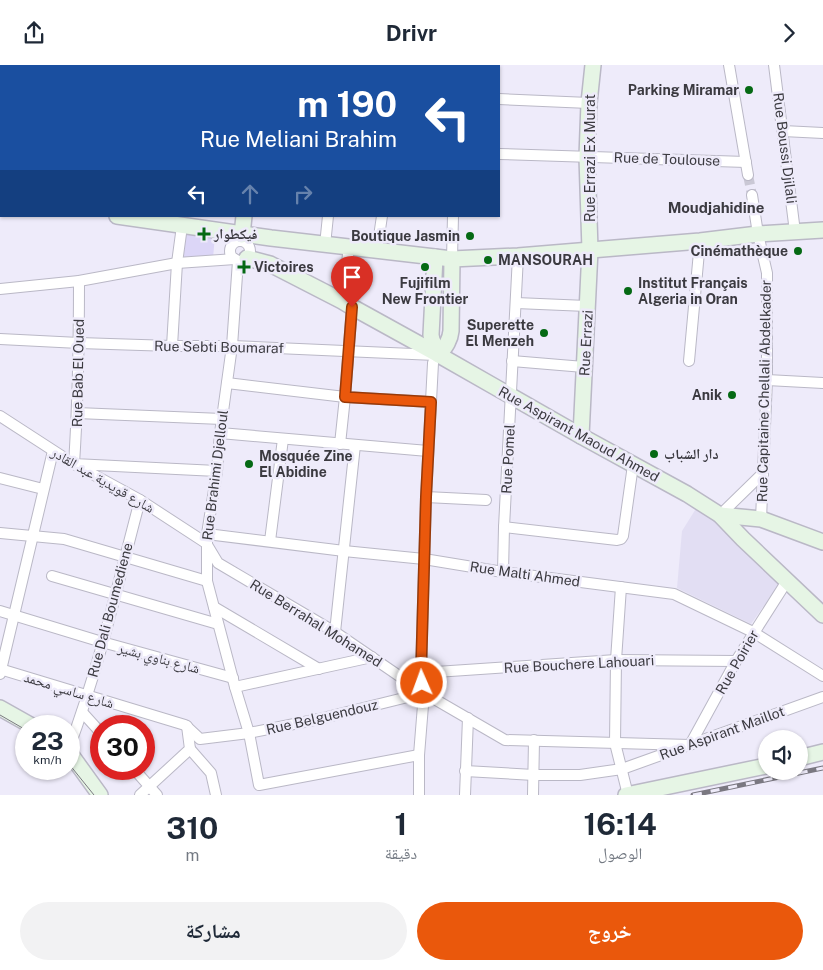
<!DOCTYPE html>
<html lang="ar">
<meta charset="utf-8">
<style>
body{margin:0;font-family:"Public Sans","Noto Naskh Arabic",sans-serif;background:#f2f2f3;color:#1f2937;direction:rtl;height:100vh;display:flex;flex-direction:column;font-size:19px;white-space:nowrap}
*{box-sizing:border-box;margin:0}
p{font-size:16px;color:#747a83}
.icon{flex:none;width:28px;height:28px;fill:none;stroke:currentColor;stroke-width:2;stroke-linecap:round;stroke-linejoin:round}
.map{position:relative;height:730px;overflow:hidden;direction:ltr}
.sheet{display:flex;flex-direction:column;background:#fff;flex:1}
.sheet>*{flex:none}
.guide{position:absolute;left:0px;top:0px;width:500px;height:152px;box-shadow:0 1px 4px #0004;direction:rtl;background:#1a4fa0;color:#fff;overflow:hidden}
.controls{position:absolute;left:758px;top:665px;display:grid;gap:10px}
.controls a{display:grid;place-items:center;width:50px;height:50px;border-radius:50%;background:#fff;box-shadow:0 1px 4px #0004;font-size:25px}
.speed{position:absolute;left:15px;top:650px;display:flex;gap:10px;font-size:25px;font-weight:700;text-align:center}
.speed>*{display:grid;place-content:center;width:65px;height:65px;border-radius:50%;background:#fff;box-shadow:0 1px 4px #0004;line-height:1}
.speed small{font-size:12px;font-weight:400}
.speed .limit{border:8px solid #d22;background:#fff;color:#111}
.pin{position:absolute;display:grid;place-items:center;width:42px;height:42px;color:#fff;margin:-51px -21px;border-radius:50% 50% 50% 0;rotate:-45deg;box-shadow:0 0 5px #0007}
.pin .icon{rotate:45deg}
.me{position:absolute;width:55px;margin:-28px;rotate:358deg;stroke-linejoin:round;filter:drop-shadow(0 0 4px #0008)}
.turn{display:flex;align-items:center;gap:18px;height:105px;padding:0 20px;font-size:22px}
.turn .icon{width:65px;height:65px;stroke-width:2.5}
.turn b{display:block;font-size:35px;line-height:42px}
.lanes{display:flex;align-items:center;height:48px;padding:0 20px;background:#0003;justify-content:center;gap:25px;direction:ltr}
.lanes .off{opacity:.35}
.eta{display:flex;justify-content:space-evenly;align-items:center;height:85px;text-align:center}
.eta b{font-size:30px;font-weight:700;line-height:35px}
.button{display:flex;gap:10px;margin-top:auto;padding:10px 20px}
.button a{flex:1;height:58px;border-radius:30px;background:#ea580c;color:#fff;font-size:20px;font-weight:700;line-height:58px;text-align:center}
.button a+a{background:#f2f2f3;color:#1f2937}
header{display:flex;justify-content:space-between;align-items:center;height:65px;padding:0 20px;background:#fff;font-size:22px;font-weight:700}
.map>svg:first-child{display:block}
.built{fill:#e2def3}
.green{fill:#dcd6f7}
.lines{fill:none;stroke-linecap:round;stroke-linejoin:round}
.street-tunnel{stroke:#cac8d5;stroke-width:10;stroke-dasharray:10 5;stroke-linecap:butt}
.street-casing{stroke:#bab8c6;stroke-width:12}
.secondary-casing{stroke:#bab8c6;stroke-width:18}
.street{stroke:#fff;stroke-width:10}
.secondary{stroke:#e6f5e5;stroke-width:15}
.tram{stroke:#7a7881;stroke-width:1}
.rail-casing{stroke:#7a7881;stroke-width:5}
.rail{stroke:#eeebfa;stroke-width:3;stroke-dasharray:9;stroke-linecap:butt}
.route-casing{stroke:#983908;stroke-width:12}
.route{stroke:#ea580c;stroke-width:9}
.poi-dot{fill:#056914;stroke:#eeebfa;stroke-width:2}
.labels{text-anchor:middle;stroke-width:5;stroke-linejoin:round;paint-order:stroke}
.poi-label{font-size:14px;font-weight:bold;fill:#3b3a40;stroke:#eeebfa;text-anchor:start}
.street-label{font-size:14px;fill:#3b3a40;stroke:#eeebfa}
.neighbourhood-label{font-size:15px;font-weight:bold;fill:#3b3a40;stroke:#eeebfa}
</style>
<header><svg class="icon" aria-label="forward" viewBox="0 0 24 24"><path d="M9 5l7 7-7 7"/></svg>Drivr<svg class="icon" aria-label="share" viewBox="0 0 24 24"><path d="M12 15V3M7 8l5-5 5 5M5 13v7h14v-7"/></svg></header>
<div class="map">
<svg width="823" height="730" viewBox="0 0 823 730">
<rect width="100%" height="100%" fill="#eeebfa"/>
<!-- built -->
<polygon class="built" points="697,442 715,455 780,518 751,559 677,523 682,466"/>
<!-- green -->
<g class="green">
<polygon points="66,0 186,0 185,1 65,1"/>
<polygon points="184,166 215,171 213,193 182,194"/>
</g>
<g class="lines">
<!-- street-tunnel -->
<polyline class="street-tunnel" points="748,110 752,130"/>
<!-- street casing -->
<g class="street-casing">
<g id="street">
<polyline points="432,0 446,1"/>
<polyline points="729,0 748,110"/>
<polyline points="774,0 795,167"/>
<polyline points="42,1 42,0"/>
<polyline points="213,1 213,0"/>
<polyline points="348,1 349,0"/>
<polyline points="402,1 402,0"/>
<polyline points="459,1 460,0"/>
<polyline points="499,34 589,38"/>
<polyline points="783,66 823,68"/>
<polyline points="499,89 746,97"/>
<polyline points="0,98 1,100"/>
<polyline points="752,130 758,169 767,208 767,315 761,454"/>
<circle cx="240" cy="186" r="10"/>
<polyline points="325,180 328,151"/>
<polyline points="377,185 382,151"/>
<polyline points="452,194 453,151"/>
<polyline points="238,196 232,281 220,368 217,406 207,469 207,516 235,622 249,668 259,720 419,690"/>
<path d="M79,216C79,277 78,338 74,399L217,406"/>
<polyline points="0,224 79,216 177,198 235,194"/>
<polyline points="342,236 349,182"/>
<polyline points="516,238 587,241"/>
<polyline points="0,274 79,278 172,281 232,281 435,290"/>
<polyline points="172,281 177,198 182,161"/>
<polyline points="512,296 584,302"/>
<polyline points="689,296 700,176"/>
<polyline points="767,315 823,318"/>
<polyline points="227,318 345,332 431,337"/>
<polyline points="77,348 222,354"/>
<polyline points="0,351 74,399 140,435 206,478 218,498 335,567 424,628 505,675 690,680"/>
<polyline points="220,368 428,386"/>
<polyline points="340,379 345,332 352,242"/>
<polyline points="0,413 43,424"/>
<polyline points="426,432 486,435"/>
<polyline points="720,450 763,408"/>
<polyline points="504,462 617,475 621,474 623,471 633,400"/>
<polyline points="0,468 64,474 207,516"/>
<polyline points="207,469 344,486 424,494 503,507 674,529 753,567 823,611"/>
<polyline points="270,476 283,374"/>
<polyline points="503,507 504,462 518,191"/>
<polyline points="52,511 218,559"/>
<polyline points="621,522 616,595 615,678 628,730"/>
<polyline points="214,542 319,604"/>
<polyline points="0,546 102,577 233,613"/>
<polyline points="335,567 355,380"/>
<polyline points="0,604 185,660 200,674 249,668 319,654 424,628"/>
<polyline points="421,608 616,595 736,596"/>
<polyline points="0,609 53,386"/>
<polyline points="235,622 372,592"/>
<polyline points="82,647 101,668"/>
<polyline points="690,680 736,596 787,516"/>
<path d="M69,683C99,603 118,518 140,435"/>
<polyline points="190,684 211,708 216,730"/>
<polyline points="134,704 157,730"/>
<polyline points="465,706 534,710 580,710 622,704 823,632"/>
<polyline points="140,730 190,684 187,661"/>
<polyline points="419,730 419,690 424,628 421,608 426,432 433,298 434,295 439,290"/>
<polyline points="465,730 468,653"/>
<polyline points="533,730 534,675"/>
</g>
</g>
<!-- secondary casing -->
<g class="secondary-casing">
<g id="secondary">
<polyline points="262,1 262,0"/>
<polyline points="0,135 1,135"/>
<polyline points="117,151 271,173 452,194 518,191 700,176 758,169 823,165"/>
<polyline points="242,170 244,151"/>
<polyline points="435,192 431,270 432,275 439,290"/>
<polyline points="247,193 270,199 342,236 352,242 439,290 581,371 687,429 720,450 743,474 823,550"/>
<path d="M439,290C445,282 450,276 451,266L452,194"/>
<polyline points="581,371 590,185 587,92 589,38 593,0"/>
<polyline points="720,450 761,454 823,477"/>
<polyline points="0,643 32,661"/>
<polyline points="69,687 100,730"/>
<polyline points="799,693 823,687"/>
<polyline points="626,730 766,701"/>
</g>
</g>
<!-- street -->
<use href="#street" class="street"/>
<!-- secondary -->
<use href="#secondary" class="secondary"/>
<!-- tram -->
<g class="tram">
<polyline points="0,650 26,665"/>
<polyline points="69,699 94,730"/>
</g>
<!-- rail casing -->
<g class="rail-casing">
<polyline id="rail" points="693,730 823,703"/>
</g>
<!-- rail -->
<use href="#rail" class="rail"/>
</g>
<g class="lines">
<!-- route casing -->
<g class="route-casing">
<polyline id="route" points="352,242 345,332 431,337 426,432 421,608 422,618"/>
</g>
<!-- route -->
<use href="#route" class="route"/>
</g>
<!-- markers -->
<g class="poi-dot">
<circle cx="749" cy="25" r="5"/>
<path d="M201.5 161.5h5v5h5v5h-5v5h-5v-5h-5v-5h5z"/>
<circle cx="470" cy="171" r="5"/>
<circle cx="798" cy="186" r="5"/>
<circle cx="488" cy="195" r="5"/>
<path d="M241.5 194.5h5v5h5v5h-5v5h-5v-5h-5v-5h5z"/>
<circle cx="425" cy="202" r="5"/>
<circle cx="628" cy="226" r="5"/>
<circle cx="544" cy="268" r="5"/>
<circle cx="732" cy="330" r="5"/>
<circle cx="654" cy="389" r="5"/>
<circle cx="249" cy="399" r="5"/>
</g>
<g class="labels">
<!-- poi labels -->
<g class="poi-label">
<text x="739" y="30" text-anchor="end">Parking Miramar</text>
<text x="214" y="174">فيكطوار</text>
<text x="460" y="176" text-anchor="end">Boutique Jasmin</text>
<text x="788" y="191" text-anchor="end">Cinémathèque</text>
<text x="498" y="200">MANSOURAH</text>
<text x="254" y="207">Victoires</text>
<text x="425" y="223" text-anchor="middle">Fujifilm<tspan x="425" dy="16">New Frontier</tspan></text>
<text x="638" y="223">Institut Français<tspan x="638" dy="16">Algeria in Oran</tspan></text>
<text x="534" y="265" text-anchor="end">Superette<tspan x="534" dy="16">El Menzeh</tspan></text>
<text x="722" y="335" text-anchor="end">Anik</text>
<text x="664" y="394">دار الشباب</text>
<text x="259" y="396">Mosquée Zine<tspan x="259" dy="16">El Abidine</tspan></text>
</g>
<!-- street labels -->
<g class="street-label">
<text transform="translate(785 83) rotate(83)" y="5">Rue Boussi Djilali</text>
<text transform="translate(590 93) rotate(-90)" y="5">Rue Errazi Ex Murat</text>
<text transform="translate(667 94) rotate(2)" y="5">Rue de Toulouse</text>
<text transform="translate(586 278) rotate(-87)" y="5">Rue Errazi</text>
<text transform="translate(219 282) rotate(1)" y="5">Rue Sebti Boumaraf</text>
<text transform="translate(78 308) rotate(-89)" y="5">Rue Bab El Oued</text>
<text transform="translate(764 326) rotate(-89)" y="5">Rue Capitaine Chellali Abdelkader</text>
<text transform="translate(579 369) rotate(29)" y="5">Rue Aspirant Maoud Ahmed</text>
<text transform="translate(508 394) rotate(-87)" y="5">Rue Pomel</text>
<text transform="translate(215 410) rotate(-83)" y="5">Rue Brahimi Djelloul</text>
<text transform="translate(103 415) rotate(30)" y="5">شارع قويدية عبد القادر</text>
<text transform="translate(525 509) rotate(8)" y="5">Rue Malti Ahmed</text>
<text transform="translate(110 545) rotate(-75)" y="5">Rue Dali Boumediene</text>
<text transform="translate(316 558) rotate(32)" y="5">Rue Berrahal Mohamed</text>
<text transform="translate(159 593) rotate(15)" y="5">شارع بناوي بشير</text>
<text transform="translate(737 597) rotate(-60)" y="5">Rue Poirier</text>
<text transform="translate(579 599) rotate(-3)" y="5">Rue Bouchere Lahouari</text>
<text transform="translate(69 625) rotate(17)" y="5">شارع ساسي محمد</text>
<text transform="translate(322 652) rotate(-13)" y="5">Rue Belguendouz</text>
<text transform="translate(722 668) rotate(-20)" y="5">Rue Aspirant Maillot</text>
</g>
<!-- neighbourhood labels -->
<g class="neighbourhood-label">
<text x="716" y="148">Moudjahidine</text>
</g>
</g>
</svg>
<div class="controls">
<a><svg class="icon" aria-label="sound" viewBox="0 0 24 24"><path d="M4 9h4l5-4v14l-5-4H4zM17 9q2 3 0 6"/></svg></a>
</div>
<div class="speed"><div>23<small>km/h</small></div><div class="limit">30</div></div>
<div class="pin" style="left:352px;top:242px;background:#d93025"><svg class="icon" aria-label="arrive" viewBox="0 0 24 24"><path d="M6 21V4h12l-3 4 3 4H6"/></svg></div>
<svg class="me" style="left:422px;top:618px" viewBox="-20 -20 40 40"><circle r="17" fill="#ea580c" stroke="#fff" stroke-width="3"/><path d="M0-11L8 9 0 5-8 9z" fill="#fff"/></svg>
<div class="guide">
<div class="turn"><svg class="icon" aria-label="left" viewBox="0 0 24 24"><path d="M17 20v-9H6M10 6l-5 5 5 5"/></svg><div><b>190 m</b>Rue Meliani Brahim</div></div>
<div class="lanes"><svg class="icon" aria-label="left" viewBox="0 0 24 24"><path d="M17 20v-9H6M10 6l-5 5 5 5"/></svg><svg class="icon off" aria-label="ahead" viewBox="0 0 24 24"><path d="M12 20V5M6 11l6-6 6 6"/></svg><svg class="icon off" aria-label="right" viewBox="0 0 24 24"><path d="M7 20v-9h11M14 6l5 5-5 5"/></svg></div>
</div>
</div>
<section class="sheet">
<div class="eta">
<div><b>16:14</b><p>الوصول</p></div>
<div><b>1</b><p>دقيقة</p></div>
<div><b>310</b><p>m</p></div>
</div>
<div class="button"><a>خروج</a><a>مشاركة</a></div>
</section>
